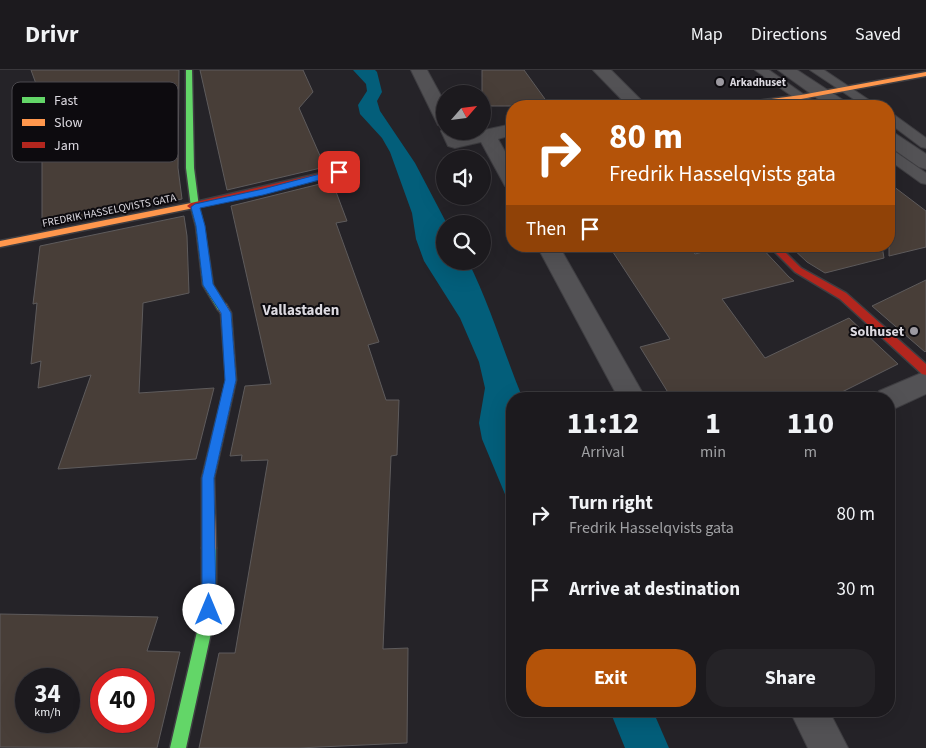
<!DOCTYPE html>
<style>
body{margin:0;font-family:"Source Sans 3",sans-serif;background:#252327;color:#f1f3f6;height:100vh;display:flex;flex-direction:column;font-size:19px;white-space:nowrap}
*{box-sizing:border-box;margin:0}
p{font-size:16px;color:#a0a1a4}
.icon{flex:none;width:28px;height:28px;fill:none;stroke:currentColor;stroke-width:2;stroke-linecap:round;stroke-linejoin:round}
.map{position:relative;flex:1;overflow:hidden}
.side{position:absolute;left:506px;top:322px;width:389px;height:325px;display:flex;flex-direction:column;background:#1c1a1e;border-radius:20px;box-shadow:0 5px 20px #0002,0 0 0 1px #3a383c}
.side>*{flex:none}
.guide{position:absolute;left:506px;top:30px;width:389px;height:152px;border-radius:20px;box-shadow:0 5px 20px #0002,0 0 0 1px #3a383c;background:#b45309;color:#fff;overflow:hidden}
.needle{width:32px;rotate:62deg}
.buttons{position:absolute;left:436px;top:15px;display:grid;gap:10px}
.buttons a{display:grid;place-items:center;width:55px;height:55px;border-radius:50%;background:#1c1a1e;box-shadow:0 5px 20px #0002,0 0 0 1px #3a383c;font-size:25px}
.speed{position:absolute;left:15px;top:598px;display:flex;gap:10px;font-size:25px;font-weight:700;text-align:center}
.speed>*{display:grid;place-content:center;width:65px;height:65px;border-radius:50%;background:#1c1a1e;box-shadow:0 5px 20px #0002,0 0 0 1px #3a383c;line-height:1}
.speed small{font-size:12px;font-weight:400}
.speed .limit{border:8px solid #d22;background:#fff;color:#111}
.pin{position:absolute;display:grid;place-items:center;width:42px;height:42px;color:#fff;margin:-21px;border-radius:10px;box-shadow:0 2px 8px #0006}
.me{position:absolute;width:55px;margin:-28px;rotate:0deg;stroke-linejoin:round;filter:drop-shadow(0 0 4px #0008)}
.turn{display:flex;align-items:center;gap:18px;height:105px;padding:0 20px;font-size:22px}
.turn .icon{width:65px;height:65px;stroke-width:2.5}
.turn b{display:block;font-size:35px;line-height:42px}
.then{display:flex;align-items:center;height:48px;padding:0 20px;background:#0003;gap:10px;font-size:19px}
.eta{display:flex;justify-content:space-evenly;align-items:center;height:85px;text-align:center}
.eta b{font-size:30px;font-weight:700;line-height:35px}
.primary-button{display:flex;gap:10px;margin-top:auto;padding:10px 20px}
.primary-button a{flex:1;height:58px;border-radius:20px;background:#b45309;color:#fff;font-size:20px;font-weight:700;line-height:58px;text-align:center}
.primary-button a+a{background:#252327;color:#f1f3f6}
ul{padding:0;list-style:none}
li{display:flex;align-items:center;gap:15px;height:75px;padding:0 20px}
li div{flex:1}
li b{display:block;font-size:19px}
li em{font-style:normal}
header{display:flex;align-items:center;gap:30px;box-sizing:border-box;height:70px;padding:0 25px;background:#1c1a1e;border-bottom:1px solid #3a383c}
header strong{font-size:24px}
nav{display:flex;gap:28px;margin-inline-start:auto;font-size:18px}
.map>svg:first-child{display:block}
.water{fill:#035e7a}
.building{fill:#483e38;stroke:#5e5b5c;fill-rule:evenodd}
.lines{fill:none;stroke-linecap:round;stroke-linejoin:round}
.lane-casing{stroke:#3f3e42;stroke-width:2}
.street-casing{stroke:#3f3e42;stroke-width:2}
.fast-casing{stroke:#3f3e42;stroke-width:3}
.slow-casing{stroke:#3f3e42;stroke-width:3}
.jam-casing{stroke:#3f3e42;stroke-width:3}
.lane{fill:#535255;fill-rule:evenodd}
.street{fill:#535255;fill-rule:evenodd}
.fast{fill:#63d668;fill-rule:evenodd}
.slow{fill:#ff974d;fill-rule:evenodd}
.jam{fill:#b3261e;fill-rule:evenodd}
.route{fill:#1a73e8;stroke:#114b97}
.poi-dot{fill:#9c99a0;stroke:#0d0b0f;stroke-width:2}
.labels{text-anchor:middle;stroke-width:4;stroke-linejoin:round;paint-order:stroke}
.far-poi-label{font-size:11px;font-weight:bold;fill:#dcd9e0;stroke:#0d0b0f;text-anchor:start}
.far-street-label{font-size:11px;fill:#dcd9e0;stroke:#0d0b0f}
.poi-label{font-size:14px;font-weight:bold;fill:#dcd9e0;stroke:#0d0b0f;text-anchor:end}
.neighbourhood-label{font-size:15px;font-weight:bold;fill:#dcd9e0;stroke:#0d0b0f}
.key{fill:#0d0b0f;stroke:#4b494e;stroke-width:1}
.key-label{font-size:14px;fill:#dcd9e0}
</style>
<header>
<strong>Drivr</strong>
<nav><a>Map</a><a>Directions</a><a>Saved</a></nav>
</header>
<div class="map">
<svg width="926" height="678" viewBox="0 0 926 678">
<rect width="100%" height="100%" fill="#252328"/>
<!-- water -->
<g class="water">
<path d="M353,0H375L377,2L382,22L377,31L380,41L415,93L447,154H445V191H468C490,235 504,283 523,329H512V441L482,369L479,353L485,318L479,292L460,248L424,191L416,169L412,143L390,82L382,68L360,44L358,35L367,21L366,14Z"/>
<polygon points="610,641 653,641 669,678 625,678"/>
</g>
<!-- building -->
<g class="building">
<polygon points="31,0 179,0 178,98 182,129 42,156 42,82 33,39 44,36"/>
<polygon points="200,0 303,0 313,22 299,38 325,97 227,120"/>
<polygon points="482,0 524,0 550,36 482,36"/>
<polygon points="332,111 347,151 336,153 379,272 368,275 386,330 399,330 397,385 391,386 383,579 408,578 407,673 298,678 199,678 219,583 235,583 268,390 241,391 242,385 230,386 245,316 271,314 231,136"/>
<polygon points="889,113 926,141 926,177 889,186"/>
<polygon points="184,146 187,166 189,223 143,233 139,323 214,318 196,389 58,399 91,305 38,318 41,291 31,294 37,233 33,234 40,176"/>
<polygon points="609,176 689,176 695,184 726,176 760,176 789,207 794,211 722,229 765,288 849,248 898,294 828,329 672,329 640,277 670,269"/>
<polygon points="790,176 882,176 884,188 825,203 807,192"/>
<polygon points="926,210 926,281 925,282 872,236"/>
<path d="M0,544L158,547L147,581L180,582L157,678L0,677ZM26,609H69V651H26ZM101,609H144V651H101Z"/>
</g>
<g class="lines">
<!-- lane casing -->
<g class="lane-casing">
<g id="lane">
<polygon points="755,0 769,0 820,36 806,36"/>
<polygon points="810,0 824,0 878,36 864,36"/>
<polygon points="889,43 893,44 926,68 926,78 921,77 889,53"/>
<polygon points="889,80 894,81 926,103 926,114 921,113 889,90"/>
</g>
</g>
<!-- street casing -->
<g class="street-casing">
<g id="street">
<polygon points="411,0 427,0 445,33 445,57 438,55 436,51"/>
<polygon points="593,0 611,0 647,36 628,36"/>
<polygon points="778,0 797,0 846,32 849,36 828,36"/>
<polygon points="512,54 512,65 498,69 512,94 512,118 505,116 481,72 455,78 448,76 441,61 445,57 445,61 459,61 461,65"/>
<polygon points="889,62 896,64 926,84 926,99 919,97 889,76"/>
<polygon points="537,176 559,176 646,329 619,329"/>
<polygon points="926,301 926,324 889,341 889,329 876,329 879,321"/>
<polygon points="790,641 829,641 848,678 808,678"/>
</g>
</g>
<!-- fast casing -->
<g class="fast-casing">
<g id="fast">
<polygon points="186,0 192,0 194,98 199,137 204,156 213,215 227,237 222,241 218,240 203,215 196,156 191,137 186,98"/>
<polygon points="209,471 214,473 216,478 216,540 186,678 170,678 202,540 202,478 204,473"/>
</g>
</g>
<!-- slow casing -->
<g class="slow-casing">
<g id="slow">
<polygon points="926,2 926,6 801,29 748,36 730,36 734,34 801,25"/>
<polygon points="191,133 194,134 194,138 0,177 0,171"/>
<polygon points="222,233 226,234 231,243 236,310 214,408 216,478 214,483 209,485 204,483 202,478 202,408 226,310 221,244 217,237"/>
</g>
</g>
<!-- jam casing -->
<g class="jam-casing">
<g id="jam">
<polygon points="339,99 343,102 342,104 191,139 187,136 191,133"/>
<polygon points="769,176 779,176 801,198 846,223 926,294 926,305 922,304 840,229 795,202"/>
</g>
</g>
<!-- lane -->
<use href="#lane" class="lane"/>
<!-- street -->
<use href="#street" class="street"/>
<!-- fast -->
<use href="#fast" class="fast"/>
<!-- slow -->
<use href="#slow" class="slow"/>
<!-- jam -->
<use href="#jam" class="jam"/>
</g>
<!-- route -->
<polygon class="route" points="339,99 342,100 342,104 263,125 200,138 205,156 213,214 231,243 236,310 214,408 216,540 214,545 209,547 204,545 202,540 202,408 225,310 221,243 203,215 196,156 191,137 195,134 263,119"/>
<!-- markers -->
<g class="poi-dot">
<circle cx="720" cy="12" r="5"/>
<circle cx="914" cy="261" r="5"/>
</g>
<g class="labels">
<!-- far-poi labels -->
<g class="far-poi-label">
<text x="730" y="16">Arkadhuset</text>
</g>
<!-- far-street labels -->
<g class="far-street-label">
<text transform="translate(109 140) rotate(-11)" y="4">FREDRIK HASSELQVISTS GATA</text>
</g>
<!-- poi labels -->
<g class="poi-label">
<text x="904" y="266">Solhuset</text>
</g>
<!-- neighbourhood labels -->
<g class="neighbourhood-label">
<text x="301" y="245">Vallastaden</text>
</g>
</g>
<!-- legend -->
<rect x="12" y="12" width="166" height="80" rx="8" class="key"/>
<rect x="22" y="27" width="23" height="6" fill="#63d668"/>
<rect x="22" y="49" width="23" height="7" fill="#ff974d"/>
<rect x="22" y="72" width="23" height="6" fill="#b3261e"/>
<g class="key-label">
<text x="54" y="35">Fast</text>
<text x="54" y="57">Slow</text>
<text x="54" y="80">Jam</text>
</g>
</svg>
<div class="buttons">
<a><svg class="needle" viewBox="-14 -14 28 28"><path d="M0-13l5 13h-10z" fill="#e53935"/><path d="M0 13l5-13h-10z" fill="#a0a1a4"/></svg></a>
<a><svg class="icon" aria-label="sound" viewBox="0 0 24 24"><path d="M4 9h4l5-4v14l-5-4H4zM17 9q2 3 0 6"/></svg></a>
<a><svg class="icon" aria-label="search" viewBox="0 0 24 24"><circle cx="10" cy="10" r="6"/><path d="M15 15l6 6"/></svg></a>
</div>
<div class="speed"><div>34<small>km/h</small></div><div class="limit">40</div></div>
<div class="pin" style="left:339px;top:102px;background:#d93025"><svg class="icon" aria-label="arrive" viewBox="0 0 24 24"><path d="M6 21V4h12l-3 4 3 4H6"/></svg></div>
<svg class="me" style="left:209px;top:540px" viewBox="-20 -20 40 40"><circle r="19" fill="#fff"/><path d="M0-13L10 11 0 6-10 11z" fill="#1a73e8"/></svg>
<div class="guide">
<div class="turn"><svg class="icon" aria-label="right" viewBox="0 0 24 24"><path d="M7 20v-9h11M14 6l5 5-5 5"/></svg><div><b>80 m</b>Fredrik Hasselqvists gata</div></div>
<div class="then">Then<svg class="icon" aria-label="arrive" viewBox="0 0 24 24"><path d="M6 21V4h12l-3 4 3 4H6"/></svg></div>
</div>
<section class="side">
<div class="eta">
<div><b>11:12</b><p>Arrival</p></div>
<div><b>1</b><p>min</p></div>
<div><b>110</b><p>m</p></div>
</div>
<ul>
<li><svg class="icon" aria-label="right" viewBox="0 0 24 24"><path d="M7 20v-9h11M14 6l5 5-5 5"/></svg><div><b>Turn right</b><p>Fredrik Hasselqvists gata</p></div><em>80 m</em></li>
<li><svg class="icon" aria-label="arrive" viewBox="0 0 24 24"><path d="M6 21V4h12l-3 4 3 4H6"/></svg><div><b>Arrive at destination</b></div><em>30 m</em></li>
</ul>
<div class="primary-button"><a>Exit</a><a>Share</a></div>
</section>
</div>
